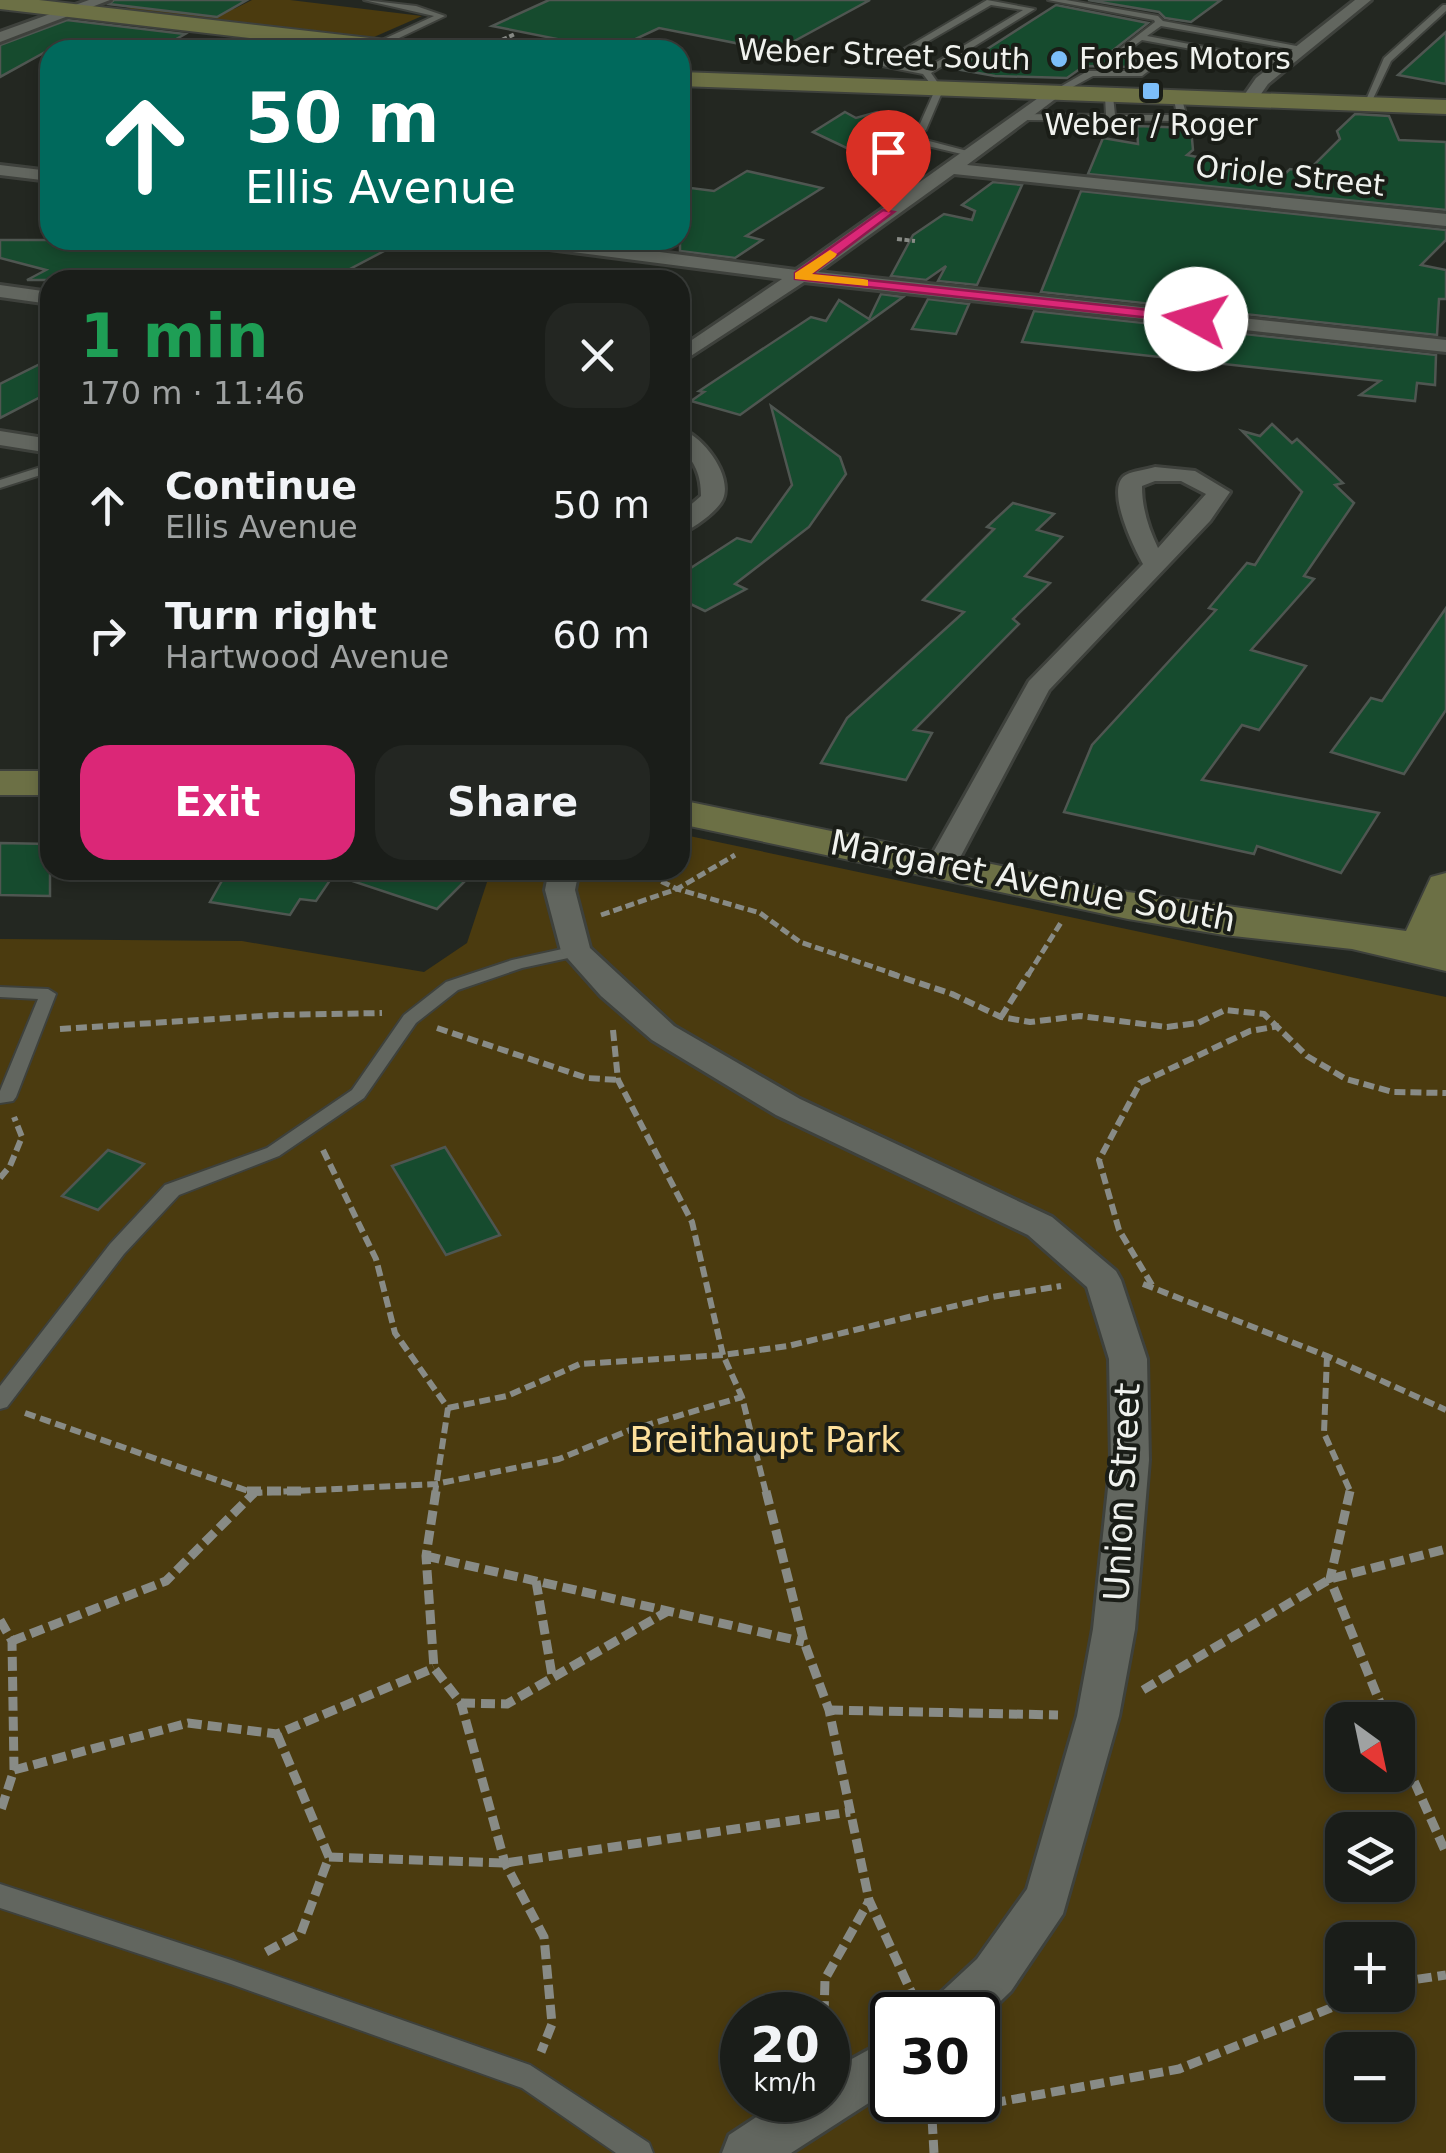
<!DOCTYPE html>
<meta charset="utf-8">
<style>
body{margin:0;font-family:"DejaVu Sans",sans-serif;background:#232622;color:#f1f3f6;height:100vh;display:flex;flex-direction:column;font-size:38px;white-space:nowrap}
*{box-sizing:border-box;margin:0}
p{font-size:32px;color:#9fa2a2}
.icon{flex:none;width:55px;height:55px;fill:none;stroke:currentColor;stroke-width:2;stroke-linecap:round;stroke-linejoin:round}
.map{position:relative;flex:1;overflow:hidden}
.side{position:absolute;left:40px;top:270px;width:650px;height:610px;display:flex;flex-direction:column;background:#1a1d19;border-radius:30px;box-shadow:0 5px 15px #0003,0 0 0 2px #383b38}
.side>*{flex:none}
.guide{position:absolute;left:40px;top:40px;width:650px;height:210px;border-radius:30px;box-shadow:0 5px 15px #0003,0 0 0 2px #383b38;background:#00695c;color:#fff;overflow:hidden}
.needle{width:65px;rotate:147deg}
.tools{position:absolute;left:1325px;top:1702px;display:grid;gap:20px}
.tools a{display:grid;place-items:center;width:90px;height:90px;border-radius:20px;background:#1a1d19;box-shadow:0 5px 15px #0003,0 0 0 2px #383b38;font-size:50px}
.speed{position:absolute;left:720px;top:1992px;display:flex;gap:20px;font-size:50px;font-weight:700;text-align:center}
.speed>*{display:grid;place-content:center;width:130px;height:130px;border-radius:50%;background:#1a1d19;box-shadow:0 5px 15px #0003,0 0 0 2px #383b38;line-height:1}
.speed small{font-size:25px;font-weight:400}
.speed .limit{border:5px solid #111;border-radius:15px;background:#fff;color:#111}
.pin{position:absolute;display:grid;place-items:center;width:85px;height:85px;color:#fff;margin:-102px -42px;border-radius:50% 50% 50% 0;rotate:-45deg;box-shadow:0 0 10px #0007}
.pin .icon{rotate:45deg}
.me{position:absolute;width:110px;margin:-55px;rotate:276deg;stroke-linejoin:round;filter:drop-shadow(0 0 8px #0008)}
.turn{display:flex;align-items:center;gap:35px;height:210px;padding:0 40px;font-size:45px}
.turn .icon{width:130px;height:130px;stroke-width:2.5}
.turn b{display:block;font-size:70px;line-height:85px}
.round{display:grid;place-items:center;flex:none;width:105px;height:105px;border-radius:30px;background:#232622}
.headline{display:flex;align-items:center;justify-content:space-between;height:170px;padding:0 40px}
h1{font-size:60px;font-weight:600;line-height:75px;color:#1e9e55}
.primary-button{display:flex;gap:20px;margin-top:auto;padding:20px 40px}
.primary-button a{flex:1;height:115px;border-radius:30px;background:#db2777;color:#fff;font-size:40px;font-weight:600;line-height:115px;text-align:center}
.primary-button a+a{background:#232622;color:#f1f3f6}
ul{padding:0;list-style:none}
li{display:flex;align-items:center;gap:30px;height:130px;padding:0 40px}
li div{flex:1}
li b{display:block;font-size:38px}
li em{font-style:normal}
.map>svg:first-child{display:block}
.green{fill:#4b3b0f;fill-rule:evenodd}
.building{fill:#164b2e;stroke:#4f5651;stroke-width:2.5}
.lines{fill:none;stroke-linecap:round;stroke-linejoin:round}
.lane-casing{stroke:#3e413c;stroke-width:4}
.street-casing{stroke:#3e413c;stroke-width:6}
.secondary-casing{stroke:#3e413c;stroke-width:4}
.path-far3{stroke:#888b86;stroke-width:4;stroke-dasharray:5 2.5;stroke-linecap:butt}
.path-far2{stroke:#888b86;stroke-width:5;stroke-dasharray:9 4;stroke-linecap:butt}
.path-far1{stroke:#888b86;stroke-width:6;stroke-dasharray:11 5;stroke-linecap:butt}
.path{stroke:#888b86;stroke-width:9;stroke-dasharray:14 6;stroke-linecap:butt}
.lane{fill:#62665f;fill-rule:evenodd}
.street{fill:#62665f;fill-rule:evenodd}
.secondary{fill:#6c7045;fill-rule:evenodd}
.route{fill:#db2777;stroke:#8e194d;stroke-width:2.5}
.slow{fill:#f59e0b}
.poi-dot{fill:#7cbef9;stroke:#1a1d17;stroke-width:4}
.labels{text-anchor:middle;stroke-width:8;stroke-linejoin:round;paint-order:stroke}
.far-street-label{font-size:30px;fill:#f0f2ee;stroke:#1a1d17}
.far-poi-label{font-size:30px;fill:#f0f2ee;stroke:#1a1d17;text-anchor:start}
.street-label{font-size:35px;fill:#f0f2ee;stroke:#1a1d17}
.park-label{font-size:35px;fill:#fee09b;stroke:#1a1d17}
</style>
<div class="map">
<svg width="1446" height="2153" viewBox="0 0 1446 2153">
<rect width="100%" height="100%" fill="#232721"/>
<!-- green -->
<g class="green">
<polygon points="165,0 234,9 252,0 290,0 422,16 374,37 131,9 116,3"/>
<path d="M680,834L1446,997V2153H0V939L242,941L424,972L467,943L491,870H680ZM1342,1720H1398V1775H1342ZM1342,1830H1398V1885H1342ZM1342,1940H1398V1995H1342ZM742,2015H828V2100H742ZM892,2015H978V2100H892ZM1342,2050H1398V2105H1342Z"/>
</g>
<!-- building -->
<g class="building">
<polygon points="114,0 247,0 217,17 109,4"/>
<polygon points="549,0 870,0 776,51 659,28 612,50 492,26"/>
<polygon points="1088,0 1221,0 1191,22 1165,18 1159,12"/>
<polygon points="1056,5 1148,23 1112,51 1115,56 1139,61 1131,67 1084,66 1067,78 995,76 956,69"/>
<polygon points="67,20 185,34 157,50 49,50 0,77 0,45"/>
<polygon points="1446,32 1446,84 1398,75"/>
<polygon points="845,112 856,118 877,112 907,126 897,132 895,141 876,162 813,132"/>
<polygon points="1355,114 1389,116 1399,140 1446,142 1446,210 1088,174 1103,138 1138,144 1137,126 1191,128 1193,150 1187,155 1285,174 1290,169 1307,172 1340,139 1337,131"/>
<polygon points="747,171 822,188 746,236 762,240 735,258 680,251 680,200 691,188 714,191"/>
<polygon points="993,182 1022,185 977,285 938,281 946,266 926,280 891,276 913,235 944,214 972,220 975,211 962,205"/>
<polygon points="1081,191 1446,230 1446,240 1421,265 1446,270 1446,299 1439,299 1437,335 1041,292"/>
<polygon points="0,240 405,240 329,280 27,280 46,270 0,258"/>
<polygon points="881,294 903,297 740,415 691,401 704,392 699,391 811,317 826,321 839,300 869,319"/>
<polygon points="928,299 969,304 956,334 912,329"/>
<polygon points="1034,311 1436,355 1435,385 1417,383 1415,401 1360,395 1380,381 1022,342"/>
<polygon points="50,359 50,392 0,418 0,384"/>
<polygon points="771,406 840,457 846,474 809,527 735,584 746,589 705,611 680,599 680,575 737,538 751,542 792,485"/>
<polygon points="1272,424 1292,443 1297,439 1343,483 1335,485 1354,503 1304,576 1314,579 1251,650 1306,666 1259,730 1242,725 1202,780 1379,813 1341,873 1257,846 1254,854 1064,812 1092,745 1216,610 1209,608 1247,563 1255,565 1302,492 1242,431 1260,436"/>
<polygon points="1013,503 1054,514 1037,530 1062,537 1025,576 1050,583 1013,619 1019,624 914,730 932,733 906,780 821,763 847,718 964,612 923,600 994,529 987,527"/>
<polygon points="1446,608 1446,710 1404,774 1331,752 1371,698 1382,701"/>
<polygon points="0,843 50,844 50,896 0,895"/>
<polygon points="228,870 337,870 316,901 300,899 290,915 210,902"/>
<polygon points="338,870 476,870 437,909 337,876"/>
<polygon points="445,1147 500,1235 446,1255 392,1166"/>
<polygon points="108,1150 144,1164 98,1210 62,1196"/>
</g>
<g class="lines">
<!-- lane casing -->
<g class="lane-casing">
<g id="lane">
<polygon points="364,0 416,6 445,16 376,49 373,44 434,16"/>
<path d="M987,0L1035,9L931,73L943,90L926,130L910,136L975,153L970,156L898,139V135L919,126L935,90L923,74L877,65ZM991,5L1023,10L925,69L889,64Z"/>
<polygon points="1048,0 1066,0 1158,16 1163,21 1307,48 1303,51 1161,26 1147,36 1289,63 1285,66 1142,40 1127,51 1164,59 1142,76 1093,76 1054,97 1051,92 1088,71 1137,71 1153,60 1116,52 1155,22 1154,20"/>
<polygon points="1443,5 1446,5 1446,11 1391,61 1370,105 1363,107 1384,58"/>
<polygon points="315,37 322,39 300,50 289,50"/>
<polygon points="1109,93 1113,96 1115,115 1177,115 1174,99 1178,96 1182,99 1187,118 1182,121 1020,120 1015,117 1020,114 1106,115 1105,96"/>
<polygon points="50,464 50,472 0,488 0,480"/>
<polygon points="576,946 582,947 584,951 582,955 522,968 458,990 416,1023 364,1098 279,1156 179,1195 124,1254 7,1407 0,1409 0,1386 110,1244 165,1185 267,1148 352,1090 404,1015 446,982 512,960"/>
<polygon points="0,987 48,989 56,994 16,1097 13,1101 0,1103 0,1091 38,999 0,997"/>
<polygon points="0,1884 231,1960 530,2065 649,2143 653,2153 616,2153 522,2088 231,1984 0,1908"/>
</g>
</g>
<!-- street casing -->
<g class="street-casing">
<g id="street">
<polygon points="89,0 110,0 0,42 0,32"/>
<polygon points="1355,0 1371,0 1268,84 1254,104 1242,104 1240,101 1256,78"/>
<polygon points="1048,91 1062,94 967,165 1446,214 1446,226 954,174 818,272 1446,340 1446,352 804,282 680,363 680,348 782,279 526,246 517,240 569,240 796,270"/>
<polygon points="0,165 50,171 50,181 0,175"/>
<polygon points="0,285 50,292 50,304 0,297"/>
<path d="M680,429C702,435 733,475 723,499C718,511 692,530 680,533V514L701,496C701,475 695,462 680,447Z"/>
<polygon points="0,431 50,439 50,453 0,445"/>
<path d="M1155,467L1195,471L1230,492L1210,521L1049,690L955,867L950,873H930L925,867L1029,681L1143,564C1134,548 1107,493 1123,477C1129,471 1146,470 1155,467ZM1155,481H1181L1206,494L1158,548C1148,527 1142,508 1142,486Z"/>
<polygon points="549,870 579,870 575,890 590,948 674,1026 800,1099 1052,1217 1116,1271 1121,1280 1147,1359 1149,1460 1135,1629 1119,1716 1063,1914 1011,1991 978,2023 978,2015 928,2015 935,1998 977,1959 1027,1889 1077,1716 1093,1629 1111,1460 1109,1359 1087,1287 1028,1235 776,1115 652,1040 601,996 561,951 545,890"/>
<polygon points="892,2037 892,2088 791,2153 722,2153 729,2135 782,2100 828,2100 828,2072"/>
</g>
</g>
<!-- secondary casing -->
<g class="secondary-casing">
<g id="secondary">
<polygon points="0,0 39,0 413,43 424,50 354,50 0,9"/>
<polygon points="680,72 1446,100 1446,114 680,86"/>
<rect x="0" y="771" width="50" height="24"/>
<polygon points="680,800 1128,892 1406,931 1431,877 1446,873 1446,971 1352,949 1224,935 1128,919 680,824"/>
</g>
</g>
<!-- path-far3 -->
<g class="path-far3">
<polyline points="482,49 515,34"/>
<polyline points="897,239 915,241"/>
</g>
<!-- path-far2 -->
<g class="path-far2">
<polyline points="638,870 677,889 760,913 800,942 897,975"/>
<polyline points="601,915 677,889 735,855"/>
<polyline points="1028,975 1062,921"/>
</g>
<!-- path-far1 -->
<g class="path-far1">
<polyline points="889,973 952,994 1001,1017 1030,1022 1080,1016 1167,1027 1198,1023 1225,1010 1264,1014 1307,1056 1346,1079 1393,1092 1446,1093"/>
<polyline points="1001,1017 1029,973"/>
<polyline points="437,1028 587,1078 618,1080"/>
<polyline points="60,1029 277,1015 382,1013"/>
<polyline points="613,1030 618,1080 692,1222 723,1355 742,1397 766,1493"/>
<polyline points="323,1150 376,1259 395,1333 448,1408 435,1493"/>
<polyline points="0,1178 10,1166 22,1137 14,1117"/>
<polyline points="1143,1284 1327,1356 1446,1410"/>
<polyline points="1152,1285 1119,1230 1099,1160 1140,1083 1250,1031 1279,1026"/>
<polyline points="1327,1356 1324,1433 1351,1493"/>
<polyline points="448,1408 507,1396 580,1364 723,1355 788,1346 992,1297 1061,1286"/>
<polyline points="25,1413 254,1493 436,1484 559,1459 630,1430 742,1397"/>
</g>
<!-- path -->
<g class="path">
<polyline points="247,1491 301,1491"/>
<polyline points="436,1491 426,1556 434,1668 461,1703 505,1863 544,1937 552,2024 541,2052"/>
<polyline points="766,1491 804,1642 829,1710 869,1900 914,1998"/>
<polyline points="1350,1491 1330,1579 1387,1720"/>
<polyline points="426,1556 804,1642"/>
<polyline points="536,1581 552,1675"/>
<polyline points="0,1620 12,1641 14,1770 0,1813"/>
<polyline points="12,1641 166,1581 254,1493"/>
<polyline points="1143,1690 1330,1579 1446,1549"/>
<polyline points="461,1703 507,1704 668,1611"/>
<polyline points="829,1710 1058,1715"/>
<polyline points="1398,1745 1446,1853"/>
<polyline points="14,1770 188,1723 277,1734 434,1668"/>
<polyline points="329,1857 505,1863 850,1812"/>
<polyline points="266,1952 301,1933 329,1857 277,1734"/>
<polyline points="1398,1982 1446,1975"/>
<polyline points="824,2015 825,1979 869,1901"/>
<polyline points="931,2100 934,2153"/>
<polyline points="933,2114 1179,2069 1363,1995"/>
</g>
<!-- lane -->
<use href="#lane" class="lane"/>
<!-- street -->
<use href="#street" class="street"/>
<!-- secondary -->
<use href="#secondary" class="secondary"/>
</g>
<!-- route -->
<polygon class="route" points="883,210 894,212 812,274 1196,315 1203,319 1196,323 795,279 795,273"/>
<!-- slow -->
<polygon class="slow" points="830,250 837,254 835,257 812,274 863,279 868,280 868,286 795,279 795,273"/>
<!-- markers -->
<g class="poi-dot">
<circle cx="1059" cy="59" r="10"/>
<rect x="1141" y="81" width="20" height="20" rx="5"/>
</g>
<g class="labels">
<!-- far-street labels -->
<g class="far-street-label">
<text transform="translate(884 55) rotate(2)" y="10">Weber Street South</text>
<text transform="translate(1290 176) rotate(6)" y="10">Oriole Street</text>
</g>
<!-- far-poi labels -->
<g class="far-poi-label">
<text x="1079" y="69">Forbes Motors</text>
<text x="1151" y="135" text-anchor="middle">Weber / Roger</text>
</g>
<!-- street labels -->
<g class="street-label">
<text transform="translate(1033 881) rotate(11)" y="12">Margaret Avenue South</text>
<text transform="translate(1122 1492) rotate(-87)" y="12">Union Street</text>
</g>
<!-- park labels -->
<g class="park-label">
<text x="765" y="1452">Breithaupt Park</text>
</g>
</g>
</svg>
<div class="tools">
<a><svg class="needle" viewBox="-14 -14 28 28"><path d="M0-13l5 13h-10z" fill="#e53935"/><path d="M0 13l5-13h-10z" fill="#9fa2a2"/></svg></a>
<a><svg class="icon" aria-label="layers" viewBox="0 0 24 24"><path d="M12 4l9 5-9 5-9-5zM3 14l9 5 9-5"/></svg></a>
<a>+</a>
<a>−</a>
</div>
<div class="speed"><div>20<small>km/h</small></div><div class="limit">30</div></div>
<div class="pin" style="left:888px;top:212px;background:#d93025"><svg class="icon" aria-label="arrive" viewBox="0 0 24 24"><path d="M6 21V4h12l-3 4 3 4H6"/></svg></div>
<svg class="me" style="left:1196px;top:319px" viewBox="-20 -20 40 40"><circle r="19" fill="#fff"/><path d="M0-13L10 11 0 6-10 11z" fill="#db2777"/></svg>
<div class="guide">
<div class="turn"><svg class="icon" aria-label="ahead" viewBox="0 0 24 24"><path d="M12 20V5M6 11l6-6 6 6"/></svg><div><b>50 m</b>Ellis Avenue</div></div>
</div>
<section class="side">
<div class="headline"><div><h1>1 min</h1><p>170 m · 11:46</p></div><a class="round"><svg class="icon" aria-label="close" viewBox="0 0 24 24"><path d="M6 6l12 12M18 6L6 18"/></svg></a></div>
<ul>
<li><svg class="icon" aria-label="ahead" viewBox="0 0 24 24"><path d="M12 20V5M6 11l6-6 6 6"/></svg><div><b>Continue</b><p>Ellis Avenue</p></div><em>50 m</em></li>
<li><svg class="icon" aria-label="right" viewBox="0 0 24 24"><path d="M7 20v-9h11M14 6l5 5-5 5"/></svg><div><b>Turn right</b><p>Hartwood Avenue</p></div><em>60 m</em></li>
</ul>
<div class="primary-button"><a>Exit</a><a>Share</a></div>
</section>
</div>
